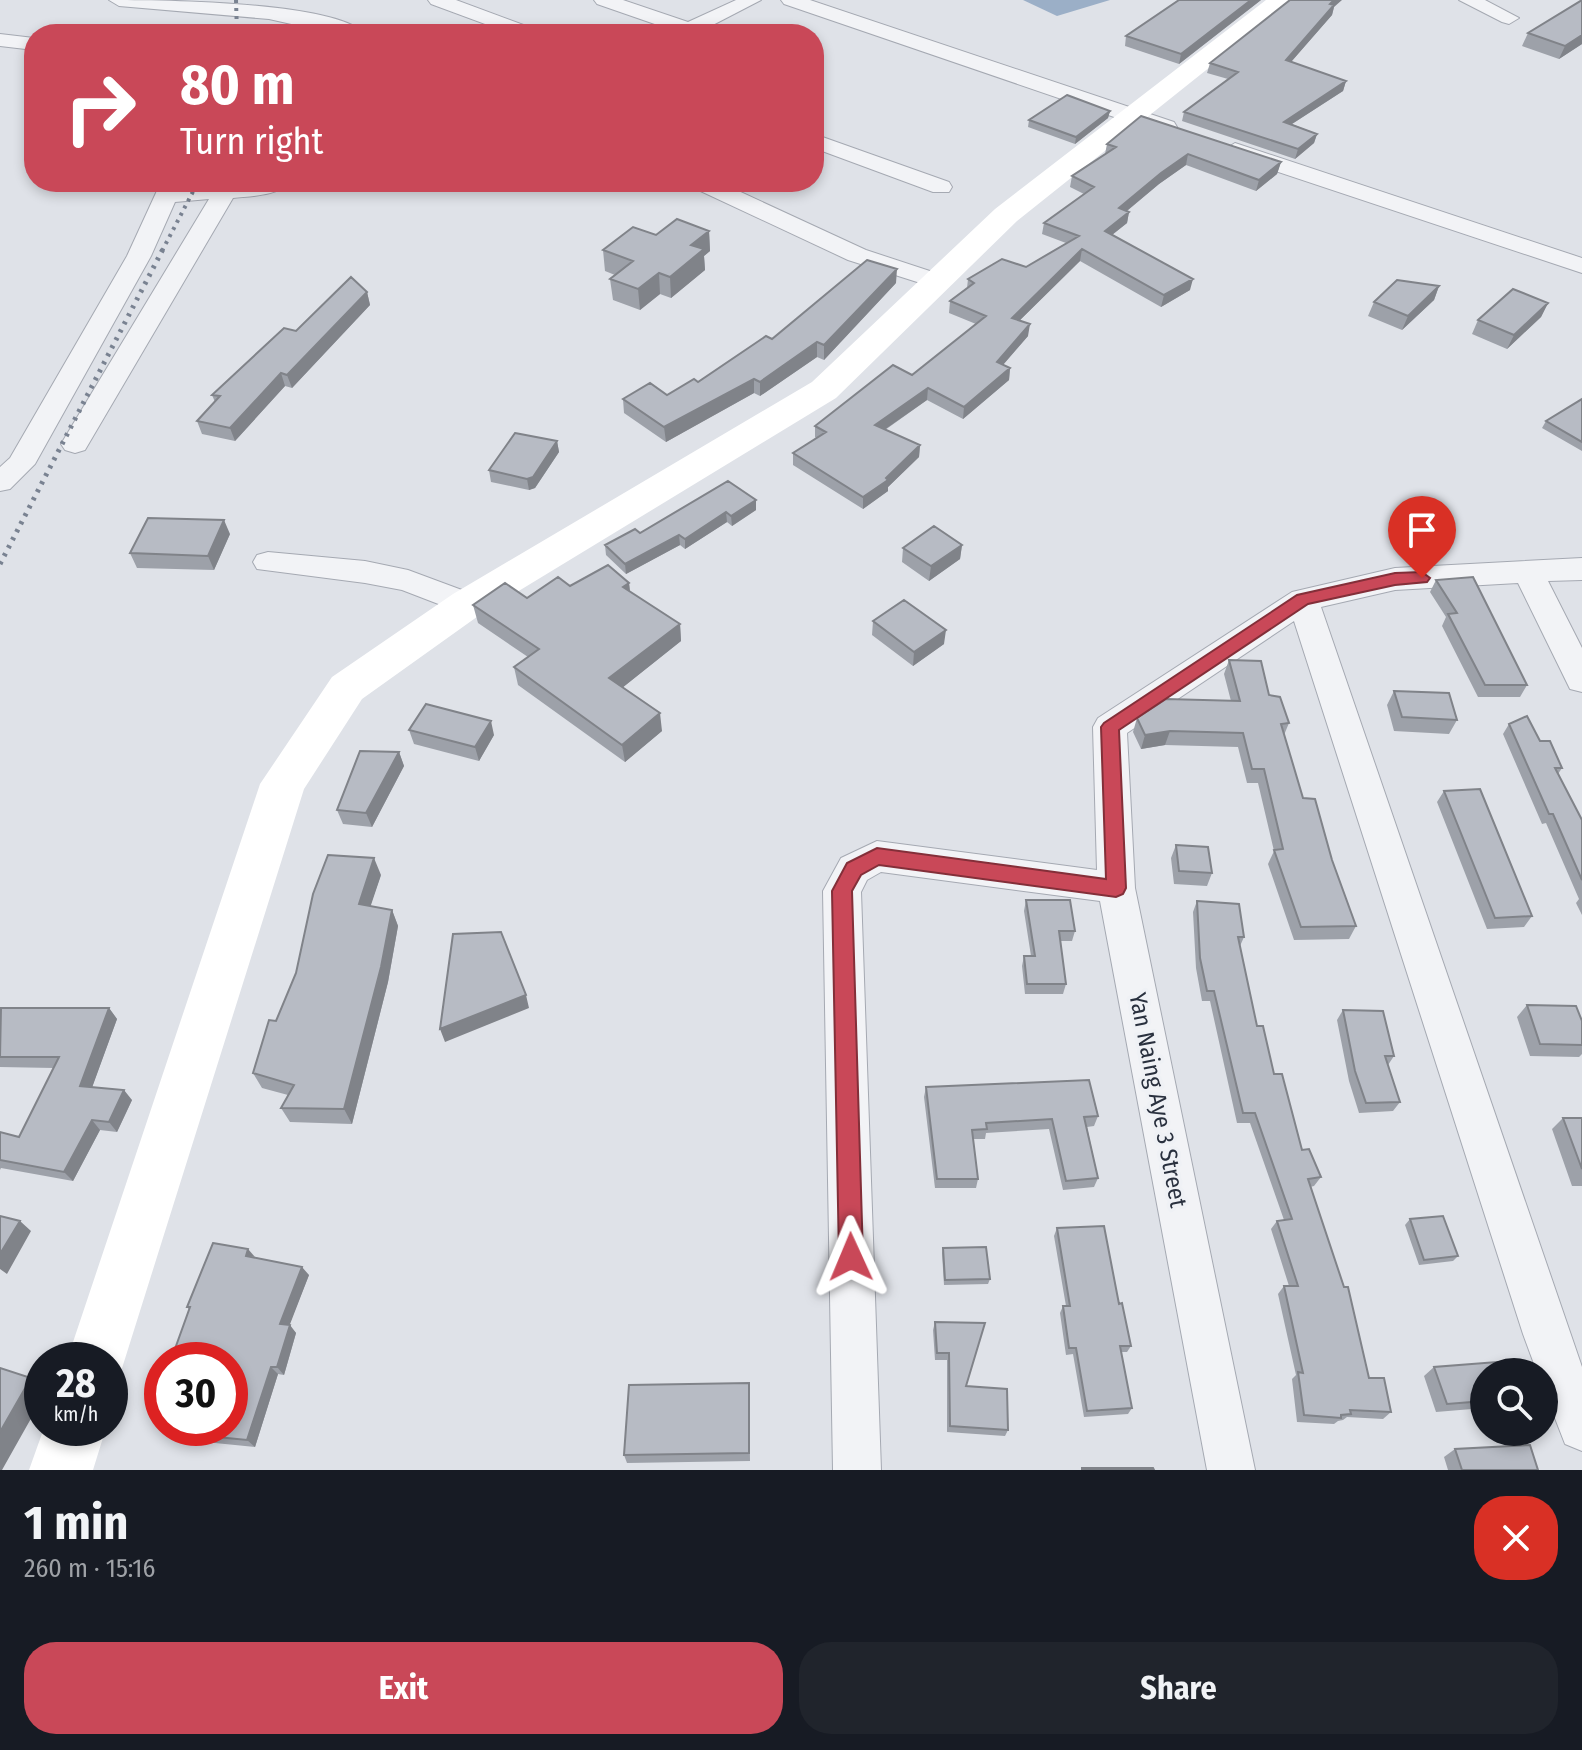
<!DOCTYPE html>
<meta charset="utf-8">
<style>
body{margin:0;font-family:"Fira Sans Condensed",sans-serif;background:#20242c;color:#f1f3f6;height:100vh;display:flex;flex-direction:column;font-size:30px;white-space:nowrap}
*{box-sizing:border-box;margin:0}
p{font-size:26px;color:#9ea1a6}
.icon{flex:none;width:44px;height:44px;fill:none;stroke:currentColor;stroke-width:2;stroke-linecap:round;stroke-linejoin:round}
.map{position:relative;height:1470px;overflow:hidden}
.sheet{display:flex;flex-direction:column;background:#171b24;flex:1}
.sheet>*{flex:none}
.banner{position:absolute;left:24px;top:24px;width:800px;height:168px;border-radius:32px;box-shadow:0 4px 12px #0003;background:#c94858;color:#fff;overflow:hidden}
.fabs{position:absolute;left:1470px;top:1358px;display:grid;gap:16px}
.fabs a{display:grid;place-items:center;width:88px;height:88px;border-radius:50%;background:#171b24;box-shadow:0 4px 12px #0003;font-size:40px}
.speed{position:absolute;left:24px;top:1342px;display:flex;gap:16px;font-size:40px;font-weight:700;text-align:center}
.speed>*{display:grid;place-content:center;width:104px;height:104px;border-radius:50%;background:#171b24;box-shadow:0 4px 12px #0003;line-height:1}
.speed small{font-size:20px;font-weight:400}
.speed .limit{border:12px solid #d22;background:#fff;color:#111}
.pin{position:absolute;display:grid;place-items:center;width:68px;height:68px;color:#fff;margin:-82px -34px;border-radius:50% 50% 50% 0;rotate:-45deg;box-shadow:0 0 8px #0007}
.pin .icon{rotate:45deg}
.me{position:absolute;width:88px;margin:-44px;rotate:359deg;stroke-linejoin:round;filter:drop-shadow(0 0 6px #0008)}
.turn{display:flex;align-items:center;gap:28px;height:168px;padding:0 24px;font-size:36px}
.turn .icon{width:104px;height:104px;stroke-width:2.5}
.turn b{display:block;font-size:56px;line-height:68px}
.round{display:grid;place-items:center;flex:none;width:84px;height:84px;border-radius:32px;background:#20242c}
.head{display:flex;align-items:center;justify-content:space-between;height:136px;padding:0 24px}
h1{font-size:48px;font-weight:700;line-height:60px}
.button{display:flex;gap:16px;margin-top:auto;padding:16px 24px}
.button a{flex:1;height:92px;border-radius:32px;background:#c94858;color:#fff;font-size:32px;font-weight:700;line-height:92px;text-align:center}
.button a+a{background:#20242c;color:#f1f3f6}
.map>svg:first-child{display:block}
.water{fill:#9bafc7}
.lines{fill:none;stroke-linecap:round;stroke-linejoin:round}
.street-casing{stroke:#a5a9b2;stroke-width:2}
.street{fill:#f2f3f6;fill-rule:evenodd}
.secondary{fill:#fff;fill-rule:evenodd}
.rail-far1{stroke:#798291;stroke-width:4;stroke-dasharray:3 5;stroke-linecap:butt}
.rail{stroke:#798291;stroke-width:5;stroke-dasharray:3 6;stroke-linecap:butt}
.wall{fill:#9da1a9}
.shaded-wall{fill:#808389}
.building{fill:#b7bbc4;stroke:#808389;stroke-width:2}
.route{fill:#c94858;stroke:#832f39;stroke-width:2}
.labels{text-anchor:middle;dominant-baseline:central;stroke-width:7;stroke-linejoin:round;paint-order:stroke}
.near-street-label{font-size:24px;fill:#29303e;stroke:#eff1f5}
</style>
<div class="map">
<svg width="1582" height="1470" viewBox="0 0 1582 1470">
<rect width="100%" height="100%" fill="#dfe2e8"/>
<path class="water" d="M1023,0H1110L1057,16Z"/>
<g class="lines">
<defs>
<path id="street" d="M109,0C156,0 336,1 365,34H336L269,19L119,6Z
M428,0H456L537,30L540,34H512L431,4Z
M594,0H623L688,22L736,0H761L707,28L714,34H669L672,30L597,4Z
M781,0H810L1174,122L1177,127L1166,134L1158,132L784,4Z
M1459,0H1485L1519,18L1509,24L1502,22Z
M0,34L34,38V50L0,46Z
M814,134L949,182L952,187L949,192H933L814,148Z
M1235,143L1582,258V273L1227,155L1224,150Z
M161,182H183L181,188L218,185L220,182H290C279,196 250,196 233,198L85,450L75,453L65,450L61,444L209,199L175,202L151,256L35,464L10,489L0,491V467L10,458L127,256Z
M689,182H719L866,250L945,276L948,281L945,286L936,288L848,260L692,187Z
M268,552L365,561L408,570L478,596L483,604L478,612L467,615L402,590L365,583L257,569L253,562L257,555Z
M1582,558V580L1548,581L1582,648V692L1570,689L1518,583L1395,590L1321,607L1582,1367V1451L1565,1444L1544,1390V1372H1537L1523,1334L1294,621L1127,733L1135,888L1255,1470H1207L1100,901L881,872L867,880L861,892L881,1470H833L823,891L841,858L877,841L1097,870L1093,727L1098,718L1292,592L1395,568Z"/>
</defs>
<use href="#street" class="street-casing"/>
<use href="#street" class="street"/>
<path class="secondary" d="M1266,0H1294L1017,221L836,398L481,614L362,699L304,789L118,1381L110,1385V1360H67L260,784L332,677L453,594L812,382L995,209Z
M44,1428H106L93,1470H29Z"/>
<path class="rail-far1" d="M236,0L237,34
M162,251L198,182"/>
<path class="rail" d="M0,564L163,249"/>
</g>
<path class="wall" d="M1179,0H1261L1179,64L1125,46L1126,36Z
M1582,0V44L1559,59L1522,46L1528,33Z
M1334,7L1332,15L1291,62L1346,81L1343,91L1292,124L1317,134L1314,143L1295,159L1182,121L1184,112L1228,79L1207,73L1210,63Z
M1110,111L1108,118L1075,144L1028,127L1029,120Z
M1107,144L1281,162L1277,174L1256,191L1186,165L1159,184L1127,211L1129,212L1127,223L1112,235L1190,290L1161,307L1080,261L1019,321L1028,336L1003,365L1010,368L1009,380L963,419L927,400L885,430L920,445L919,457L888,487V491L863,509L793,465V453L816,438L815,437V426L912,375L976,324L949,313L950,301L967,288L968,279L1026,267L1066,243L1042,234L1044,223L1084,194L1070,187L1072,176L1105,154Z
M709,231L710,251L704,256L705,270L671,298L660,294L640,310L613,300L610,279L615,275L605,271L603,250L656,235Z
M896,283L824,360L817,357L760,396L754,393L666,442L624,413L623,399L667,395L698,382L772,339Z
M1439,286L1434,300L1402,330L1368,316L1374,302Z
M367,292L370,305L292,388L285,386L235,441L202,434L197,421L215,402L212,395L296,331Z
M1548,303L1541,317L1507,349L1472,334L1478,320Z
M1582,399V451L1542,428L1546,421Z
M557,441L559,452L535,488L529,490L491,482L489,470Z
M756,500V510L732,526L727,522L685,549L680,545L626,574L606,555L605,545L640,533Z
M230,534L214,570L137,568L130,553Z
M962,545L960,559L929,581L902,562L903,548Z
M1436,580L1527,685L1520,697H1478L1442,626L1446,617L1430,592Z
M629,583L630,592L680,624L681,641L623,687L662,731L625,762L518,685L514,667L528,657L478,623L473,605L527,598L570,586Z
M873,621L944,644L913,666L872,635Z
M1229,660L1269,695L1289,723L1284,735L1303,798L1332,860L1356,926L1349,939L1294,940L1268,864L1274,851L1258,783H1247L1238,747L1165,745L1141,749L1133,732L1137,718L1231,701L1224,674Z
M1394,691L1457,720L1449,734L1394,731L1387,705Z
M1509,724L1540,741L1562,768L1558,774L1582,820V915L1576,903L1579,899L1546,823L1542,824L1503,734Z
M409,730L494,735L479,761L414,744Z
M399,752L404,766L372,827L343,824L337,810Z
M1444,791L1532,916L1524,927L1487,929L1437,802Z
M1176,845L1212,873L1207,886L1174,884L1171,858Z
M381,875L370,906L392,910L398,926L388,982L352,1124L290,1122L281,1108L288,1095L262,1088L253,1073Z
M1026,900L1075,931L1072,941H1060L1066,984L1063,994H1025L1022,966L1024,956H1031L1024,911Z
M1197,901L1244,937L1240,946L1257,1026L1302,1150L1321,1177L1314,1186L1310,1187L1369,1378L1391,1412L1383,1419L1347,1417L1343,1420L1338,1421L1334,1424L1297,1422L1292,1379L1296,1375L1278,1294L1284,1286H1289L1271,1229L1277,1221L1284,1220L1250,1123H1237L1210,1001H1202L1196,968L1193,912Z
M1527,1005L1582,1021V1054L1579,1057L1530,1056L1517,1017Z
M109,1008L117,1019L92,1087L132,1100L117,1132L100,1130L73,1181L1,1168L0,1170V1132L19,1137L54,1068L0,1067V1009Z
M1343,1010L1394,1056L1388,1065L1400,1102L1393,1111L1359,1113L1349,1081L1337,1020Z
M926,1087L1098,1116L1094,1126L1087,1127L1098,1178L1094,1187L1063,1190L1049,1129L986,1133L985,1139H973L978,1179L976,1188H935L924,1097Z
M1563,1118H1582V1186H1572L1552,1129Z
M1410,1219L1458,1256L1453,1261L1419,1265L1405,1225Z
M1057,1228L1119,1304L1131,1346L1127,1352H1121L1132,1408L1128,1414L1084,1417L1073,1354L1066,1355L1060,1313L1063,1306H1066L1054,1236Z
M943,1248L990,1279L988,1284L944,1285L942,1253Z
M255,1257L309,1275L289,1325L296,1333L284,1375L278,1374L255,1447L205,1442L197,1435L230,1360L187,1307Z
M935,1322L966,1386L1008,1430L1005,1436L947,1432V1360H935L933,1330Z
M1434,1367L1484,1372V1408L1436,1412L1424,1376Z
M749,1383L750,1461L627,1463L624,1455Z
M1455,1449L1538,1470H1448L1444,1457Z"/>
<path class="shaded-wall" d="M1251,0H1261L1179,64L1181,54Z
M1334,0H1342L1334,7L1332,15L1284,70L1286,60Z
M1582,35V44L1559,59L1565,46Z
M1346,81L1343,91L1281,131L1284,122Z
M1110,111L1108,118L1075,144L1076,137Z
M1317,134L1314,143L1295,159L1298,149Z
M1188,154L1186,165L1159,184L1117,219L1119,208L1161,173Z
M1281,162L1277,174L1256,191L1259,180Z
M1129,212L1127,223L1103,242L1105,231Z
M709,231L710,251L704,256L705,270L671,298L670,277L691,245Z
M1082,249L1080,261L1010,330L1012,318Z
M897,269L896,283L824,360V345Z
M659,273L660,294L640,310L638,289Z
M1193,279L1190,290L1161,307L1164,295Z
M1439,286L1434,300L1402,330L1408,316Z
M367,292L370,305L292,388L287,375Z
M1548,303L1541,317L1507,349L1514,335Z
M1030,324L1028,336L995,374L997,362Z
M817,342V357L760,396V382Z
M1010,368L1009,380L963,419L964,407Z
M281,373L285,386L235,441L230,428Z
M754,379V393L666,442L664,427Z
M928,388L927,400L874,437L875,425Z
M557,441L559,452L535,488L529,490L527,479Z
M920,445L919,457L888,487V491L863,509V497L886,478Z
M756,500V510L732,526L731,516Z
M726,512L727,522L685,549V539Z
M224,520L230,534L214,570L208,556Z
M679,535L680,545L626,574L625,564Z
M962,545L960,559L929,581L931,566Z
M629,583L631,601L623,587Z
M680,624L681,641L612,696L609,678Z
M946,630L944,644L913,666L914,652Z
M660,713L662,731L625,762L622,745Z
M491,721L494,735L479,761L475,747Z
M1170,731L1165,745L1141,749L1145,735Z
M399,752L404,766L372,827L366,813Z
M374,858L381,875L366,920L359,904Z
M392,910L398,926L388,982L352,1124L344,1109Z
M526,995L529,1008L445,1042L440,1029Z
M109,1008L117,1019L89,1096L80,1086Z
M124,1090L132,1100L117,1132L109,1122Z
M92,1120L100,1130L73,1181L64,1172Z
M20,1221L31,1231L7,1274L0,1269V1254Z
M248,1249L255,1257L246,1256Z
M302,1267L309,1275L287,1332L280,1324Z
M290,1325L296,1333L284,1375L277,1367Z
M271,1367L278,1374L255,1447L247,1440Z
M31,1378L42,1385V1399L2,1470H0V1432Z"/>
<path class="building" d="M1179,0H1251L1181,54L1126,36Z
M1290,0H1334L1330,4L1334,5L1286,60L1346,81L1284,122L1317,134L1298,149L1184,112L1238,72L1210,63Z
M1582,0V35L1565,46L1528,33Z
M1067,95L1110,111L1076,137L1029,120Z
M1141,116L1281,162L1259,180L1188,154L1161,173L1119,208L1129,212L1105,231L1193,279L1164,295L1082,249L1012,318L1030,324L997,362L1010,368L964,407L928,388L875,425L920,445L886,478L888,480L863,497L793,453L826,432L815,426L893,365L912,375L986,316L950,301L974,283L968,279L1002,259L1026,267L1079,236L1044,223L1094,187L1072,176L1116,147L1107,144Z
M677,219L709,231L691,245L704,249L670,277L659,273L638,289L610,279L633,261L603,250L633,227L656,235Z
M867,260L897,269L824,345L817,342L760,382L754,379L664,427L623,399L650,383L667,395L694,379L698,382L766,336L772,339Z
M351,277L367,292L287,375L281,373L230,428L197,421L220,396L212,395L284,328L296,331Z
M1397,280L1439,286L1408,316L1374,302Z
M1513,289L1548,303L1514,335L1478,320Z
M1582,399V442L1546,421Z
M515,433L557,441L533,477L527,479L489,470Z
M728,481L756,500L731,516L726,512L685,539L679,535L625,564L605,545L635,529L640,533Z
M148,518L224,520L208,556L130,553Z
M934,526L962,545L931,566L903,548Z
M608,565L629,583L623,587L680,624L609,678L660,713L622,745L514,667L539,649L473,605L505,583L527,598L558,577L570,586Z
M1473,577L1527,685H1485L1448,614L1457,613L1436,580Z
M904,600L946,630L914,652L873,621Z
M1229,660L1261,661L1269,695L1280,697L1289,723L1281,724L1303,798L1315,799L1332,860L1356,926L1301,927L1274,850L1283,849L1264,769H1252L1243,733L1170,731L1145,735L1137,718L1166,699L1240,701Z
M1394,691L1449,693L1457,720L1402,717Z
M426,704L491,721L475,747L409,730Z
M1527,716L1540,741H1550L1562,768H1555L1582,820V880L1553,814H1549L1509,724Z
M360,751L399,752L366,813L337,810Z
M1480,789L1532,916L1495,918L1444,791Z
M1176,845L1208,847L1212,873L1179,871Z
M328,855L374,858L359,904L392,910L381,967L344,1109L281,1108L294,1085L253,1073L269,1020L276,1021L296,973L313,894Z
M1026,900H1070L1075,931H1059L1066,984H1027L1024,956H1035Z
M1197,901L1239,904L1244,937H1238L1257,1026H1263L1274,1074H1282L1302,1150L1309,1149L1321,1177L1308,1179L1344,1287H1348L1369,1378H1384L1391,1412L1350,1410L1351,1414L1341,1415V1418L1304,1415L1298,1372L1303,1373L1284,1286H1298L1277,1221L1292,1219L1255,1113H1243L1214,991H1207L1200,958Z
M501,932L526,995L440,1029L453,934Z
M1527,1005L1576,1006L1582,1021V1045L1540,1044Z
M1,1008H109L80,1086L124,1090L109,1122L92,1120L64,1172L0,1160V1132L19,1137L59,1057H0Z
M1343,1010L1383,1011L1394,1056H1385L1400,1102L1366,1103L1355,1071Z
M1089,1080L1098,1116L1084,1117L1098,1178L1066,1181L1052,1119L986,1123L987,1129L972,1130L978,1179H937L926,1087Z
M1563,1118H1582V1169Z
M0,1216L20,1221L0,1254Z
M1443,1216L1458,1256L1424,1260L1410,1219Z
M1104,1226L1119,1304L1122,1303L1131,1346H1120L1132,1408L1087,1411L1076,1348H1069L1063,1306H1070L1057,1228Z
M213,1243L248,1249L246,1256L302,1267L280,1324L290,1325L277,1367H271L247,1440L197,1435L199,1428H230V1360H171L190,1307H187Z
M986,1247L990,1279L945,1280L943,1248Z
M935,1322L985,1323L966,1386L1007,1389L1008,1430L950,1426L949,1353H937Z
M1497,1362L1500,1372H1484V1401L1447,1404L1434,1367Z
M0,1368L31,1378L0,1432Z
M749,1383V1453L624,1455L629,1385Z
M1530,1445L1538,1470H1462L1455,1449Z
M1082,1468H1153L1154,1470H1082Z"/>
<path class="route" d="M1422,572L1430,578L1427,582L1395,585L1308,604L1119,730L1126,888L1123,894L1116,897L879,865L861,875L852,891L863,1257L860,1265L851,1269L843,1265L839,1257L832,891L847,863L877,848L1106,879L1101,727L1104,723L1297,595L1395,573Z"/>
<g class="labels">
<g class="near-street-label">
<text transform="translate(1158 1100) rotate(79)">Yan Naing Aye 3 Street</text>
</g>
</g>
</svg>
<div class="fabs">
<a><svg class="icon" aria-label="search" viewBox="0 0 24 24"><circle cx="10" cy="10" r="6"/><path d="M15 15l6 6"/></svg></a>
</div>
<div class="speed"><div>28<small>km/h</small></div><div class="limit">30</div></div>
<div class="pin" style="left:1422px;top:578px;background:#d93025"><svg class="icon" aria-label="arrive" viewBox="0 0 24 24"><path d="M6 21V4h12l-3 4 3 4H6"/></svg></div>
<svg class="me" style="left:851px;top:1257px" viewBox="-20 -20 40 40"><path d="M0-17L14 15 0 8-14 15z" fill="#c94858" stroke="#fff" stroke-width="4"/></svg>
<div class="banner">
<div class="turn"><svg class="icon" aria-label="right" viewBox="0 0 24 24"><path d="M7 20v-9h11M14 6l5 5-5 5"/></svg><div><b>80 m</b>Turn right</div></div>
</div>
</div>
<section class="sheet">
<div class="head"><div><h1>1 min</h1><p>260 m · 15:16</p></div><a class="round" style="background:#d93025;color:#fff"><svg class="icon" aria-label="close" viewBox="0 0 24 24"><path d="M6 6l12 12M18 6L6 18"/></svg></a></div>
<div class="button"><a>Exit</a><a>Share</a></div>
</section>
